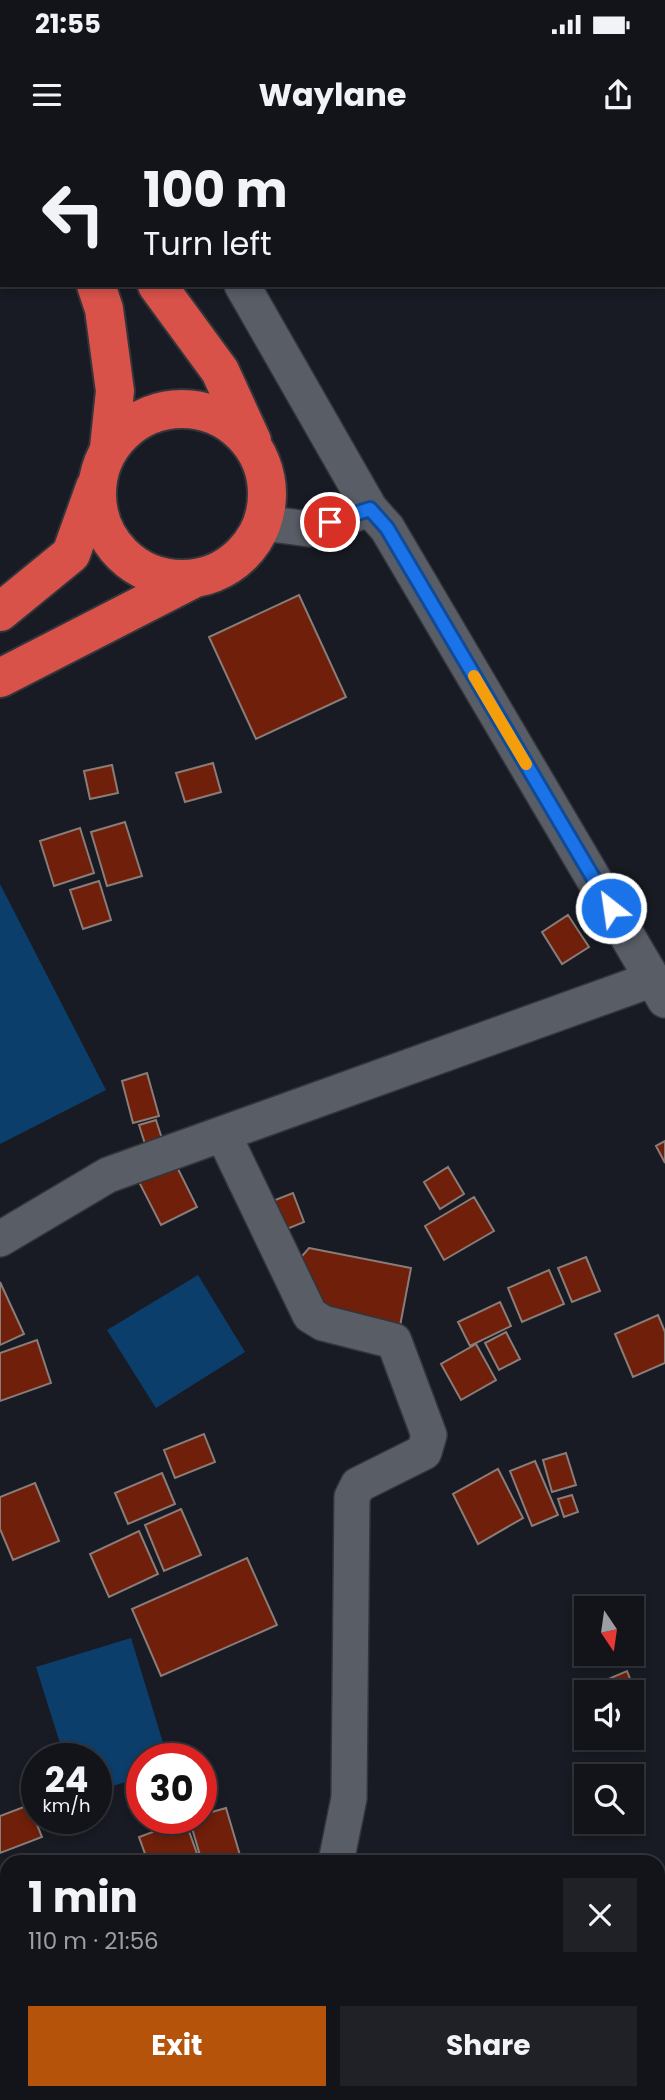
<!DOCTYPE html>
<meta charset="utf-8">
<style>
body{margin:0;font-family:Poppins,sans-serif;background:#1f2127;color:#f1f3f6;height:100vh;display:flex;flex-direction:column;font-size:26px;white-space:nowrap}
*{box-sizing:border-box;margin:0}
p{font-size:23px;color:#9c9ea2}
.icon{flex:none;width:38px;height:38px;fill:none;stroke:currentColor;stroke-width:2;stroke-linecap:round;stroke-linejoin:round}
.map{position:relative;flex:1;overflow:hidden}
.panel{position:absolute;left:0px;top:1715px;width:665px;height:245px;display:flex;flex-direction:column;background:#12141a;border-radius:21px 21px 0 0;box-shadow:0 4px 10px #0003,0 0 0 2px #313339}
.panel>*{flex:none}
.banner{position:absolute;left:0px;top:0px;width:665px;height:147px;box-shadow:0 4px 10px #0003,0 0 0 2px #313339;background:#12141a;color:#f1f3f6;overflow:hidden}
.needle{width:46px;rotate:167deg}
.controls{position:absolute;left:574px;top:1456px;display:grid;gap:14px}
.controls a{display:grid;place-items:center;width:70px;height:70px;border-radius:0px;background:#12141a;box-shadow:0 4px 10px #0003,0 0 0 2px #313339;font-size:35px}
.speed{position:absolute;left:21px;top:1603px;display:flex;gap:14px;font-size:35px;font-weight:700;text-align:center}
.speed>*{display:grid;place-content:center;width:91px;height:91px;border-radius:50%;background:#12141a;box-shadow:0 4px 10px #0003,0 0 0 2px #313339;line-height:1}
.speed small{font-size:18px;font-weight:400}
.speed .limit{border:10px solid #d22;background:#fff;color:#111}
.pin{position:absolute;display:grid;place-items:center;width:60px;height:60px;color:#fff;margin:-30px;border:4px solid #fff;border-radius:50%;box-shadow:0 2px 7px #0007}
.me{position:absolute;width:77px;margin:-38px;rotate:330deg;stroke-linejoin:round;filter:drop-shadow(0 0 5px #0008)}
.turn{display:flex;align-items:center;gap:24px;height:147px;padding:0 28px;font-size:32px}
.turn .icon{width:91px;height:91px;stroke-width:2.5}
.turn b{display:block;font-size:49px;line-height:60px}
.round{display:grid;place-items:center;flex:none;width:74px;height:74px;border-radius:0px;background:#1f2127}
.head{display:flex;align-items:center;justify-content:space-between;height:119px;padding:0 28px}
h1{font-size:42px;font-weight:700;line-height:52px}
.primary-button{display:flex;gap:14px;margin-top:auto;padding:14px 28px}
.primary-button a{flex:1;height:80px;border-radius:0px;background:#b45309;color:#fff;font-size:28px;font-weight:700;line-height:80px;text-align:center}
.primary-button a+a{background:#1f2127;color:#f1f3f6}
.status{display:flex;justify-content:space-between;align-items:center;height:49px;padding:0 35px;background:#12141a;direction:ltr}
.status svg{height:19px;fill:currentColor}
header{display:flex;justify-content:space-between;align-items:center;height:91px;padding:0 28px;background:#12141a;font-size:32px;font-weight:700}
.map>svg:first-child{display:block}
.water{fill:#0c3e6c}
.building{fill:#6f1f0a;stroke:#897d79;stroke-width:2}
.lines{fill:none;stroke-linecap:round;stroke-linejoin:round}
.minor-casing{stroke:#33353b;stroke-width:38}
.highway-casing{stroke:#33353b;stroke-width:42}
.minor{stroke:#595d66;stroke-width:35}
.highway{stroke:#d8524a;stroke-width:38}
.route-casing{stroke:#114b97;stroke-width:18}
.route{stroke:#1a73e8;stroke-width:12}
.slow{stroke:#f59e0b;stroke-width:12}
</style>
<div class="status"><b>21:55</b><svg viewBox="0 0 49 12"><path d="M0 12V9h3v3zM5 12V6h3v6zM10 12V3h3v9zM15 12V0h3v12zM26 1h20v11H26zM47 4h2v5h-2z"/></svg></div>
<header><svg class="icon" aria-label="menu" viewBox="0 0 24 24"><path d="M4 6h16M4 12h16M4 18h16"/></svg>Waylane<svg class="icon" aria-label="share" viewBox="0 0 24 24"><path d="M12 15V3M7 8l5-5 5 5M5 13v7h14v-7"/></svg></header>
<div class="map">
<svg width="665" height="1960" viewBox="0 0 665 1960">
<rect width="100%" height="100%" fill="#181b23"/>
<path class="water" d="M0,744L106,950L0,1004Z
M198,1135L245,1212L156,1268L107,1190Z
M131,1498L168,1619H142V1637L96,1651V1619H65L36,1527Z"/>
<path class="building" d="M299,455L346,557L256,599L209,497Z
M213,623L221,652L185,662L176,633Z
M112,625L118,653L90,659L84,631Z
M125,682L142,736L107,746L91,692Z
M80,688L94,733L54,746L40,701Z
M99,741L111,780L83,789L70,750Z
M568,775L589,807L562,824L542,792Z
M147,933L159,976L133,983L122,941Z
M156,980L164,1005L147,1010L139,985Z
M665,1001V1023L656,1006Z
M173,1019L197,1067L161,1085L137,1038Z
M448,1027L464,1054L440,1069L424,1042Z
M293,1053L304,1082L282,1091L270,1062Z
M474,1057L494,1091L444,1120L425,1086Z
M309,1108L411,1128L400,1186L321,1172L296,1123Z
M586,1117L600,1151L572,1162L558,1128Z
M549,1130L564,1164L522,1182L508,1148Z
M0,1142L24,1194L0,1205Z
M500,1162L511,1186L470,1206L458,1182Z
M658,1175L665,1192V1223L633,1237L615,1194Z
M506,1192L520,1219L499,1230L485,1203Z
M37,1200L51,1243L0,1261V1213Z
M476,1204L496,1240L461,1260L441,1224Z
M204,1294L215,1322L175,1338L164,1310Z
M566,1313L576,1345L552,1352L543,1320Z
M535,1321L558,1375L532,1386L510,1331Z
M498,1329L523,1378L478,1404L453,1354Z
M162,1333L175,1364L128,1384L115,1353Z
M35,1343L59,1401L13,1420L0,1389V1357Z
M572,1355L578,1372L564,1377L558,1359Z
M181,1369L201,1415L164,1431L145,1385Z
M139,1391L158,1434L109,1457L90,1414Z
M247,1418L277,1485L161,1536L132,1469Z
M627,1531L643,1572L632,1576V1552H594L592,1546Z
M29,1665L42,1697L0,1713V1676Z
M226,1668L242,1722H202L189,1678H201V1675Z
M185,1680L200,1722H148L139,1697Z"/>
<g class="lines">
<defs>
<path id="minor" d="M160,0L161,2
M242,145L370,369
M263,383L309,389L370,369L387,388L665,860
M223,994L310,1175L323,1183L394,1201L429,1295L424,1312L358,1345L352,1357L349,1658L336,1722
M0,1099L108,1035L653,839
M54,1960L70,1953"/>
<path id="highway" d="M51,0L52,2
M96,145L104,169L115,251L109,308
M157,145L220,231L252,301
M97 354a85 85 0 1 1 170 0a85 85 0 1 1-170 0Z
M0,472L71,414L95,347
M0,538L193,439"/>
</defs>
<use href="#minor" class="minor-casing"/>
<use href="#highway" class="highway-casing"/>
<use href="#minor" class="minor"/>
<use href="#highway" class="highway"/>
</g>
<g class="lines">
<defs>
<path id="route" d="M330,382L370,369L387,388L611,768"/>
</defs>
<use href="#route" class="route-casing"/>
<use href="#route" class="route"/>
<path class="slow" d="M474,536L526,624"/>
</g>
</svg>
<div class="controls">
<a><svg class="needle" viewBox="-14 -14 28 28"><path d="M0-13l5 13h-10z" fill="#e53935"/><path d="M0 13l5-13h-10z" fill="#9c9ea2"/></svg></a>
<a><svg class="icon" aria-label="sound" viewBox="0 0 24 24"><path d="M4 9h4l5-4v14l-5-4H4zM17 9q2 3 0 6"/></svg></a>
<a><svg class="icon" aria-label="search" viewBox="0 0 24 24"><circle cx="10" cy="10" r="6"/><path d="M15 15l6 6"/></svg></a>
</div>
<div class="speed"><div>24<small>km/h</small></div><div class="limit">30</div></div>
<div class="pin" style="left:330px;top:382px;background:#d93025"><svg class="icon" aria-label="arrive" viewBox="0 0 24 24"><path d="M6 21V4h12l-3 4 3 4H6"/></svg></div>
<svg class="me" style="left:611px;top:768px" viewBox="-20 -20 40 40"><circle r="17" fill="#1a73e8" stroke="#fff" stroke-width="3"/><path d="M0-11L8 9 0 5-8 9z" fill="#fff"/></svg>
<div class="banner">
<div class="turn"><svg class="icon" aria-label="left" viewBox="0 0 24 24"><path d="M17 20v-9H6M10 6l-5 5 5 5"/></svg><div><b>100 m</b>Turn left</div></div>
</div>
<section class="panel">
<div class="head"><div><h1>1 min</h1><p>110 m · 21:56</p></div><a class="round"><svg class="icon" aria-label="close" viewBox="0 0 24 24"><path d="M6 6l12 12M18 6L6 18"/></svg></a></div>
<div class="primary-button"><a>Exit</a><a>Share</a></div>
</section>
</div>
